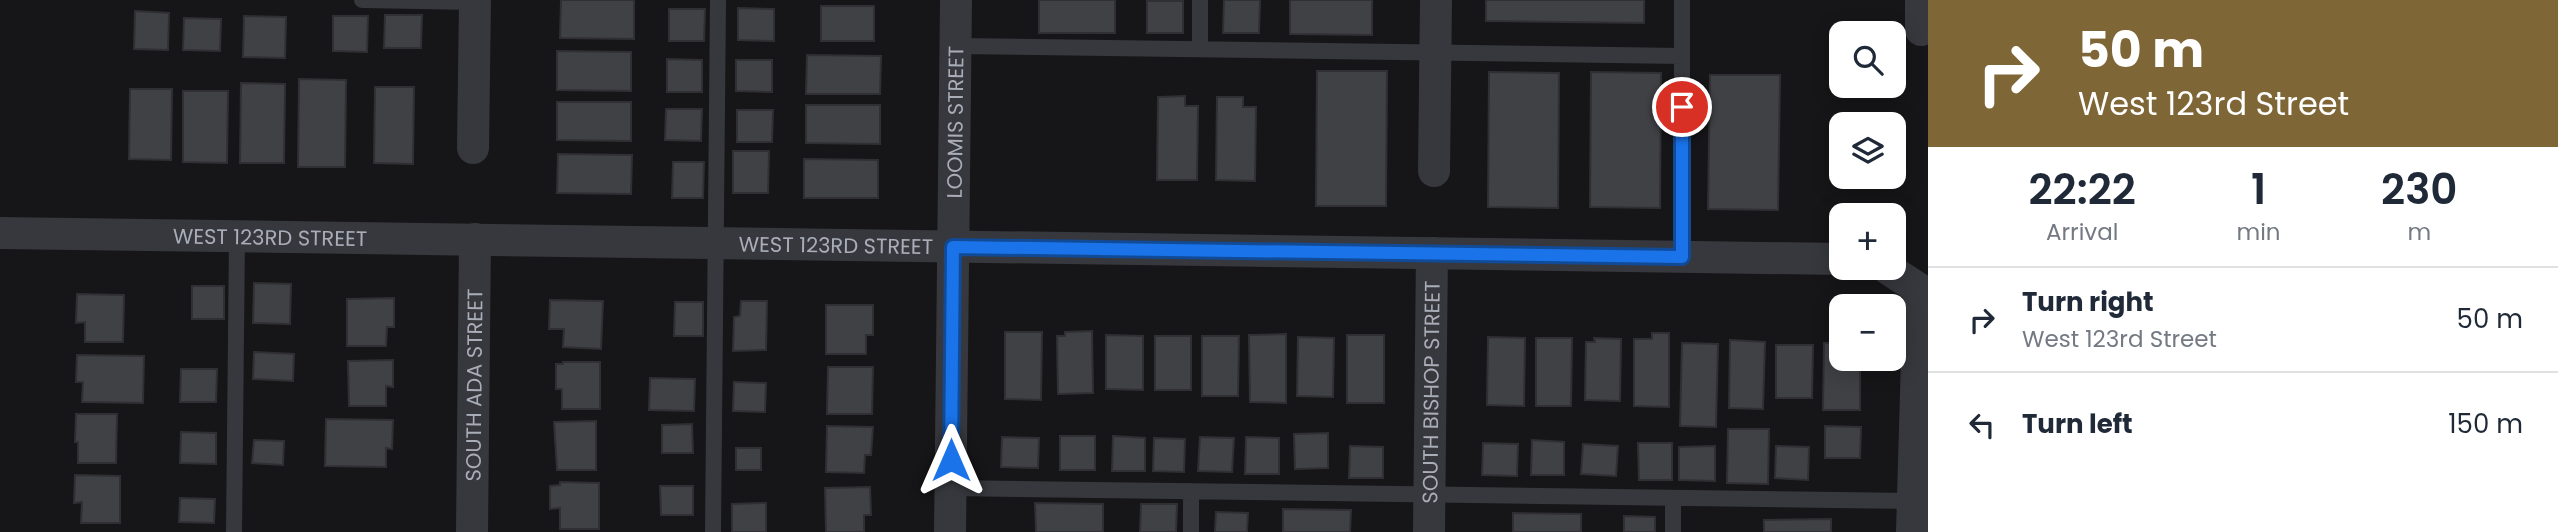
<!DOCTYPE html>
<meta charset="utf-8">
<style>
body{margin:0;font-family:Poppins,sans-serif;background:#f2f2f3;color:#1f2937;height:100vh;display:flex;flex-direction:column;font-size:26px;white-space:nowrap}
*{box-sizing:border-box;margin:0}
p{font-size:23px;color:#747a83}
.icon{flex:none;width:38px;height:38px;fill:none;stroke:currentColor;stroke-width:2;stroke-linecap:round;stroke-linejoin:round}
.map{position:relative;flex:1;overflow:hidden}
.sheet{display:flex;flex-direction:column;background:#fff;width:630px}
.sheet>*{flex:none}
.hud{background:#7e6636;color:#fff;overflow:hidden}
.fabs{position:absolute;left:1829px;top:21px;display:grid;gap:14px}
.fabs a{display:grid;place-items:center;width:77px;height:77px;border-radius:14px;background:#fff;box-shadow:0 4px 18px #0003;font-size:35px}
.pin{position:absolute;display:grid;place-items:center;width:60px;height:60px;color:#fff;margin:-30px;border:4px solid #fff;border-radius:50%;box-shadow:0 2px 7px #0007}
.me{position:absolute;width:77px;margin:-38px;rotate:0deg;stroke-linejoin:round;filter:drop-shadow(0 0 5px #0008)}
.turn{display:flex;align-items:center;gap:24px;height:147px;padding:0 35px;font-size:32px}
.turn .icon{width:91px;height:91px;stroke-width:2.5}
.turn b{display:block;font-size:49px;line-height:60px}
.eta{display:flex;justify-content:space-evenly;align-items:center;height:119px;text-align:center}
.eta b{font-size:42px;font-weight:600;line-height:49px}
ul{padding:0;list-style:none}
li{display:flex;align-items:center;gap:21px;height:105px;padding:0 35px;border-top:2px solid #e0e1e3}
li div{flex:1}
li b{display:block;font-size:26px}
li em{font-style:normal}
main{display:flex;flex:1;min-height:0}
.map>svg:first-child{display:block}
.building{fill:#404145;stroke:#303034;stroke-width:2}
.lines{fill:none;stroke-linecap:round;stroke-linejoin:round}
.service{stroke:#37383d;stroke-width:16}
.minor{stroke:#37383d;stroke-width:32}
.route-casing{stroke:#114b97;stroke-width:18}
.route{stroke:#1a73e8;stroke-width:12}
.labels{text-anchor:middle;dominant-baseline:central;stroke-width:7;stroke-linejoin:round;paint-order:stroke}
.street-label{font-size:21px;fill:#a8adb8;stroke:#111113}
</style>
<main>
<div class="map">
<svg width="1928" height="532" viewBox="0 0 1928 532">
<rect width="100%" height="100%" fill="#161618"/>
<path class="building" d="M561,0H634V39L560,38Z
M1039,0H1115V33H1039Z
M1224,0H1260L1259,33H1223Z
M1290,0H1372V35L1290,34Z
M1486,0H1644V23L1486,21Z
M1147,1H1183V33H1147Z
M821,6H874V41H821Z
M738,8L774,9V41L738,40Z
M669,9H705L704,41H669Z
M135,11L169,13L168,50L134,49Z
M385,15H422L421,48H384Z
M244,16L286,17L285,58L243,57Z
M333,16H368L367,52L333,51Z
M184,18L221,19L220,51L183,50Z
M557,51L631,52V91L557,90Z
M807,55L881,56L880,94H806Z
M667,59L702,60V92H667Z
M736,60H772V92L736,91Z
M1317,71H1387L1386,206H1316Z
M1489,72L1559,73L1558,208L1488,207Z
M1591,72L1661,73L1660,208L1590,207Z
M1710,75H1780L1778,210L1708,209Z
M299,79L346,80L345,167H298Z
M241,83L285,84L284,163H240Z
M375,87H414L413,164L374,163Z
M130,89H172L171,160L129,159Z
M183,91H228L227,163L183,162Z
M1185,96V106H1198L1197,180H1157L1158,97Z
M1217,97H1243V107H1256L1255,181L1216,180Z
M557,102H631V141L557,140Z
M806,105H880V144L806,143Z
M666,109H702L701,141L665,140Z
M737,110H773L772,142H737Z
M733,151H769L768,193H733Z
M558,154L632,155L631,194L557,193Z
M804,159L878,160V198H804Z
M673,162H704L703,198H672Z
M254,283L291,284L290,324L253,323Z
M192,286H224V319H192Z
M77,294L124,295L123,342H85V322L76,323Z
M394,298V327H387L386,346H347V299Z
M550,300L603,301L601,349L563,347L564,329H549Z
M741,301H767L766,350L733,351L734,317L740,316Z
M675,302H703V336H674Z
M826,305H873V335H866V354H826Z
M1092,331L1093,393L1058,394L1057,336H1065V332Z
M1005,332H1042L1041,400L1005,399Z
M1652,333H1669V407L1634,406V339H1652Z
M1286,334V403L1250,402L1249,335Z
M1106,335L1143,336V390L1106,389Z
M1347,335H1384V403H1347Z
M1155,336H1191V390H1155Z
M1202,336H1239L1238,396H1202Z
M1298,337L1334,338L1333,397L1297,396Z
M1488,337L1525,338L1524,406L1487,405Z
M1536,338H1572L1571,406H1536Z
M1594,338L1621,339L1620,401L1585,400L1586,342H1595Z
M1730,340L1765,342L1763,409L1729,408Z
M1682,343L1718,344L1716,427L1680,426Z
M1824,343H1841V359H1860V410H1823Z
M1776,345H1813L1812,398H1776Z
M254,352L294,354L293,381L253,379Z
M77,355L144,356L143,403L82,402L83,382H76Z
M393,360V387L386,386V406H349L348,361Z
M563,362H600V409H562V389H556V364H563Z
M828,367H873L872,414H827Z
M181,369H217L216,402H180Z
M650,378L695,379L694,411L649,410Z
M734,382L766,383L765,412L733,411Z
M76,414H117L116,463H78V442H75Z
M326,419L393,420L392,449L386,448V467L325,466Z
M596,421V470H557L554,422Z
M692,424L693,453H662V425Z
M827,426L873,427L871,455H865L864,473L826,472Z
M1825,426L1861,427L1860,458H1825Z
M1728,429H1769L1768,484L1727,483Z
M181,432L216,433V464L180,463Z
M1328,433V468L1295,469L1294,434Z
M1060,436H1095V470H1060Z
M1113,436L1145,438V471H1112Z
M1002,437L1039,438L1038,468L1001,467Z
M1200,437L1234,438L1232,472L1198,471Z
M1246,437L1279,438V474H1245Z
M1154,438L1185,439L1184,472L1153,471Z
M254,440L284,441L283,465L252,463Z
M1532,440L1564,442V475H1531Z
M1483,443L1518,444L1517,476L1482,475Z
M1638,443H1672V480H1639Z
M1583,444L1618,446L1616,476L1581,474Z
M1350,446L1383,447V478H1349Z
M1715,446V481L1679,480V447Z
M1776,446L1809,447L1808,480L1775,478Z
M736,448H761V470H736Z
M75,475L120,476V523H81L82,502L74,503Z
M560,482L599,483V529H560V508L550,509V486L560,485Z
M660,486H693V515H661Z
M870,487L871,515H864V532H826L825,488Z
M180,498L215,499L214,523L179,522Z
M766,503V532H732V504Z
M1035,503L1103,504V532H1036Z
M1141,504H1177L1176,532H1140Z
M1283,509L1351,510L1350,532H1283Z
M1216,512L1248,513L1247,532H1215Z
M1513,513L1581,514V532H1513Z
M1624,516L1655,517V532H1624Z
M1831,519V532H1764V520Z"/>
<g class="lines">
<path class="service" d="M362,0L475,2
M955,46L1682,56
M1200,49V0
M1682,257V0
M951,488L1913,501
M234,532L237,236
M713,532L718,0
M1191,532V491
M1673,532V498"/>
<g class="minor">
<path d="M1921,30V0"/>
<path d="M473,148L475,0"/>
<path d="M1434,171L1436,0"/>
<path id="s1" d="M0,233L1841,259"/>
<path d="M1887,268L1919,289L1912,532"/>
<path id="s2" d="M472,532L475,239"/>
<path id="s3" d="M950,532L956,0"/>
<path id="s4" d="M1429,532L1432,253"/>
</g>
</g>
<g class="lines">
<defs>
<path id="route" d="M951,460L953,247L1682,257V107"/>
</defs>
<use href="#route" class="route-casing"/>
<use href="#route" class="route"/>
</g>
<g class="labels">
<g class="street-label">
<text stroke="none"><textPath href="#s3" startOffset="410">LOOMIS STREET</textPath></text>
<text stroke="none"><textPath href="#s1" startOffset="270">WEST 123RD STREET</textPath></text>
<text stroke="none"><textPath href="#s1" startOffset="836">WEST 123RD STREET</textPath></text>
<text stroke="none"><textPath href="#s2" startOffset="147">SOUTH ADA STREET</textPath></text>
<text stroke="none"><textPath href="#s4" startOffset="140">SOUTH BISHOP STREET</textPath></text>
</g>
</g>
</svg>
<div class="fabs">
<a><svg class="icon" aria-label="search" viewBox="0 0 24 24"><circle cx="10" cy="10" r="6"/><path d="M15 15l6 6"/></svg></a>
<a><svg class="icon" aria-label="layers" viewBox="0 0 24 24"><path d="M12 4l9 5-9 5-9-5zM3 14l9 5 9-5"/></svg></a>
<a>+</a>
<a>−</a>
</div>
<div class="pin" style="left:1682px;top:107px;background:#d93025"><svg class="icon" aria-label="arrive" viewBox="0 0 24 24"><path d="M6 21V4h12l-3 4 3 4H6"/></svg></div>
<svg class="me" style="left:951px;top:460px" viewBox="-20 -20 40 40"><path d="M0-17L14 15 0 8-14 15z" fill="#1a73e8" stroke="#fff" stroke-width="4"/></svg>
</div>
<section class="sheet">
<div class="hud">
<div class="turn"><svg class="icon" aria-label="right" viewBox="0 0 24 24"><path d="M7 20v-9h11M14 6l5 5-5 5"/></svg><div><b>50 m</b>West 123rd Street</div></div>
</div>
<div class="eta">
<div><b>22:22</b><p>Arrival</p></div>
<div><b>1</b><p>min</p></div>
<div><b>230</b><p>m</p></div>
</div>
<ul>
<li><svg class="icon" aria-label="right" viewBox="0 0 24 24"><path d="M7 20v-9h11M14 6l5 5-5 5"/></svg><div><b>Turn right</b><p>West 123rd Street</p></div><em>50 m</em></li>
<li><svg class="icon" aria-label="left" viewBox="0 0 24 24"><path d="M17 20v-9H6M10 6l-5 5 5 5"/></svg><div><b>Turn left</b></div><em>150 m</em></li>
</ul>
</section>
</main>
